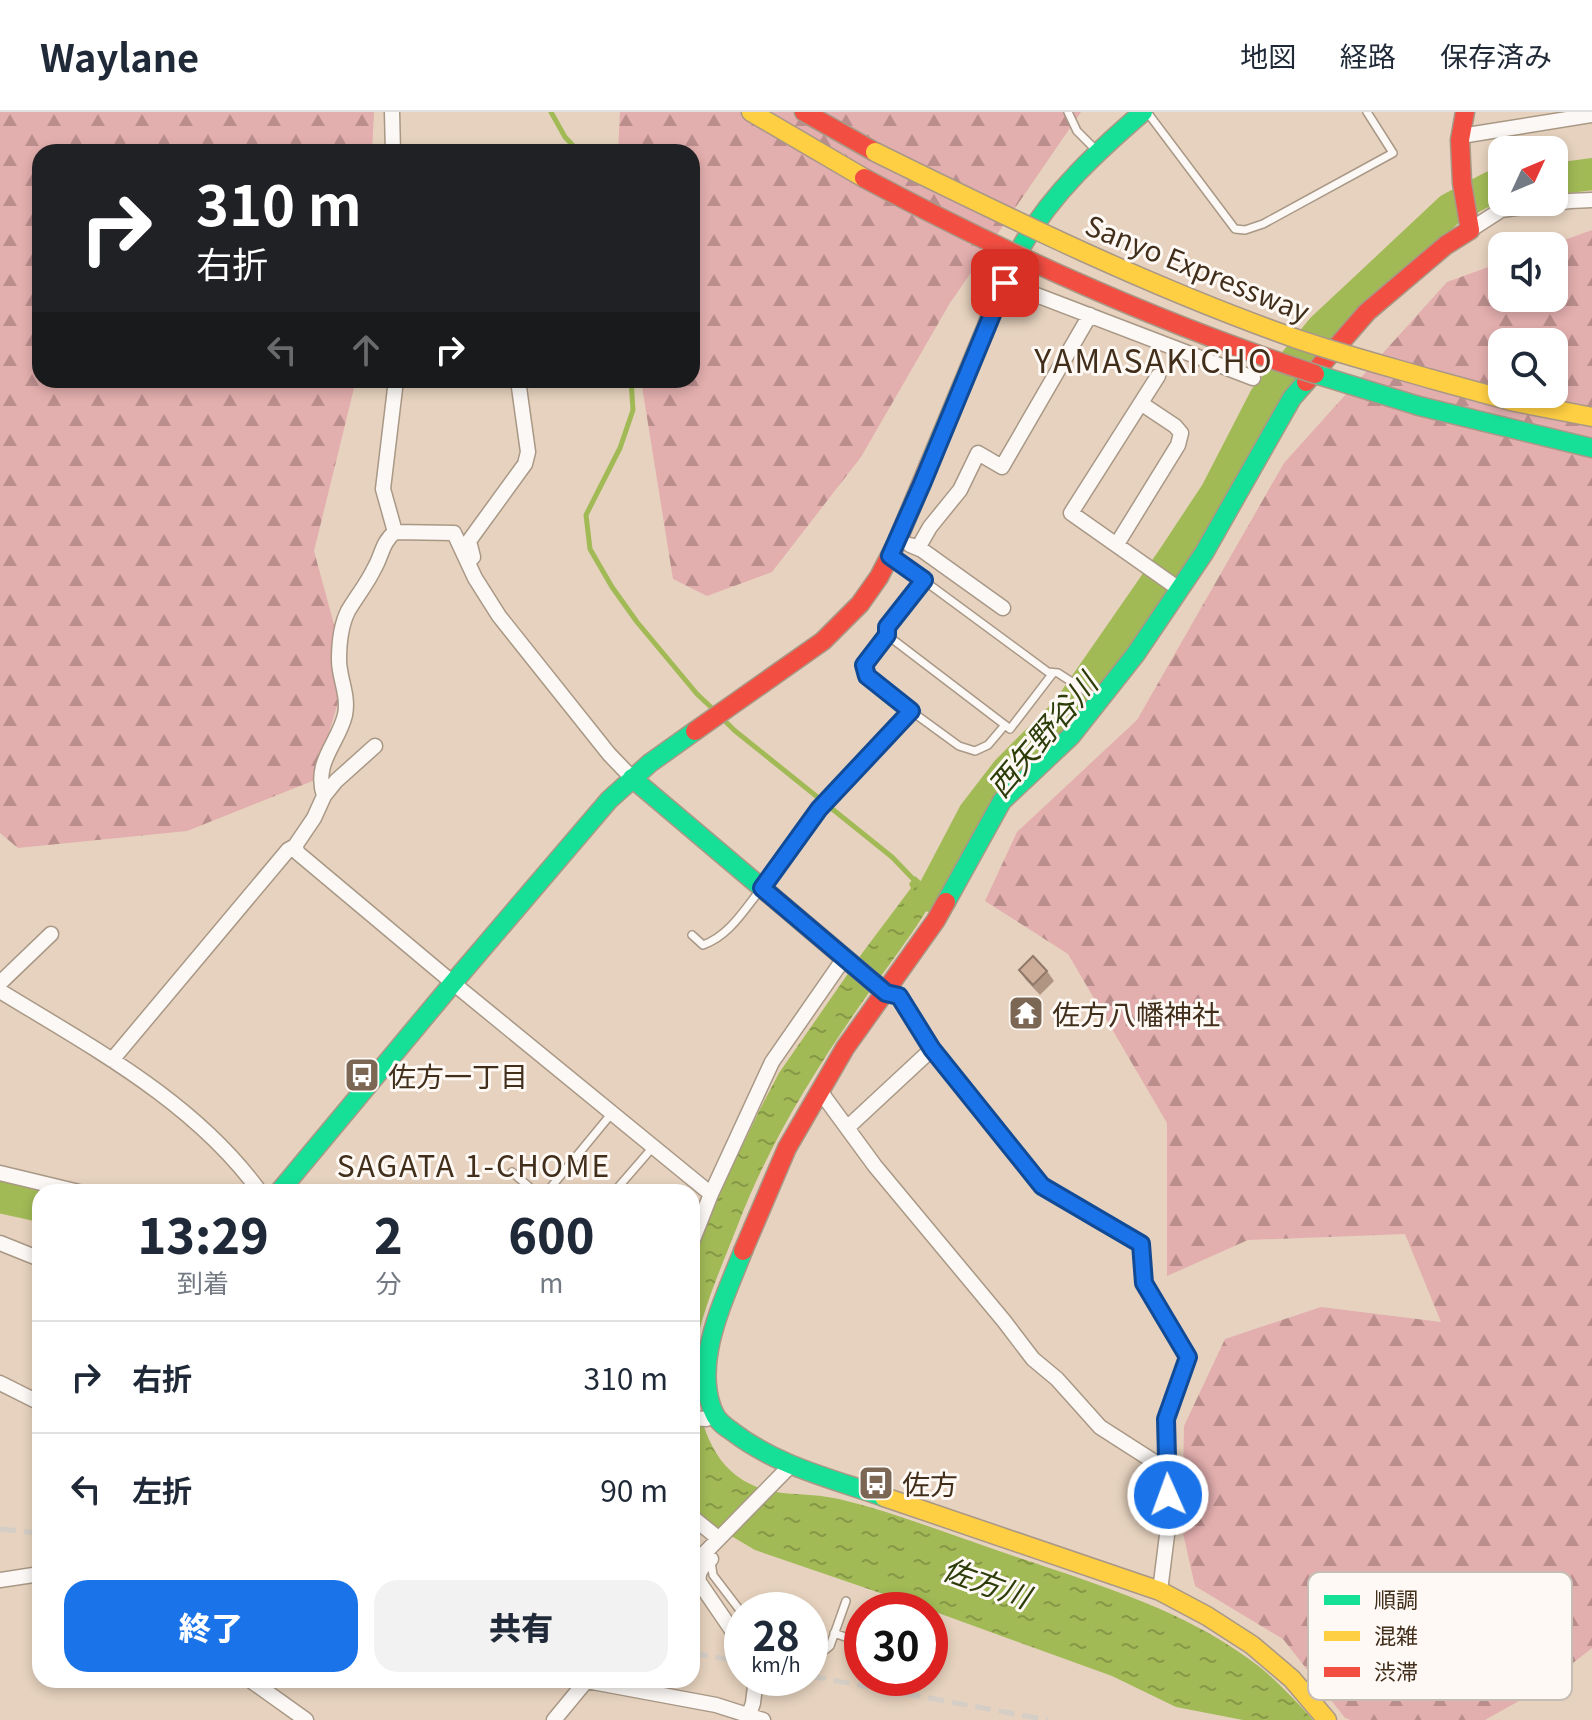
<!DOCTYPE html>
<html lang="ja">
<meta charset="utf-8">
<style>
body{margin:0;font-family:Georgia,"Noto Sans JP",serif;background:#f2f2f3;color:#1f2937;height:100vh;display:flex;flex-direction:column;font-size:30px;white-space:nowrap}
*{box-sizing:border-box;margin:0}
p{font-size:26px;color:#747a83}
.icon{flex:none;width:44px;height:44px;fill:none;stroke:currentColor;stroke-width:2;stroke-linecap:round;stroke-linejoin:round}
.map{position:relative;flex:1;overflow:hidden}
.sheet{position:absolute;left:32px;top:1072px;width:668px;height:504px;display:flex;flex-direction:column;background:#fff;border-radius:24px;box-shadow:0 4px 12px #0003}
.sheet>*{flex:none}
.banner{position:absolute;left:32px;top:32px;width:668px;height:244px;border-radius:24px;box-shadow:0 4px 12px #0003;background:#202124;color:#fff;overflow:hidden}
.needle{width:52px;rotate:46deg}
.buttons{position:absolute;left:1488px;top:24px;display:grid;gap:16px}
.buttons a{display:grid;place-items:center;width:80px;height:80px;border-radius:16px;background:#fff;box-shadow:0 4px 12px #0003;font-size:40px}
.speed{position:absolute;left:724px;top:1480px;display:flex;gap:16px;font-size:40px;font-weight:700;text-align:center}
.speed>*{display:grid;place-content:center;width:104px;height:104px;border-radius:50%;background:#fff;box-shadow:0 4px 12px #0003;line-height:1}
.speed small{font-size:20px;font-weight:400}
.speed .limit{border:12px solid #d22;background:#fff;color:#111}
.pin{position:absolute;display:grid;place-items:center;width:68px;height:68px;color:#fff;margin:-34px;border-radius:16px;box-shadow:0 4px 12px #0006}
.me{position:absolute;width:88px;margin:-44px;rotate:358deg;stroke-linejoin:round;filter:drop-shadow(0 0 6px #0008)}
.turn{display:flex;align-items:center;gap:28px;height:168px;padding:0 32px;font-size:36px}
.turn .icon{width:104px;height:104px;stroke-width:2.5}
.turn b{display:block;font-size:56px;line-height:68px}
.lanes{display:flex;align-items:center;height:76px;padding:0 32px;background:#0003;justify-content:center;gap:40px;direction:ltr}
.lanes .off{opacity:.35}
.eta{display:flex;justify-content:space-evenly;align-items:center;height:136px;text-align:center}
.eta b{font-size:48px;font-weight:800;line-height:56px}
.button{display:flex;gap:16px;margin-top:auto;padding:16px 32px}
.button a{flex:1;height:92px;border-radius:24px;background:#1a73e8;color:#fff;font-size:32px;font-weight:800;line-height:92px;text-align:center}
.button a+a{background:#f2f2f3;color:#1f2937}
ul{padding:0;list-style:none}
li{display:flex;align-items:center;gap:24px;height:112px;padding:0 32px;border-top:2px solid #e0e1e3}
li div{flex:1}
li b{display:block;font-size:30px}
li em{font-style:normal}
header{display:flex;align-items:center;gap:48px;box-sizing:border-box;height:112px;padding:0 40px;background:#fff;border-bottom:2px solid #e0e1e3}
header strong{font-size:38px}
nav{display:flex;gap:44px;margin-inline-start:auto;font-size:28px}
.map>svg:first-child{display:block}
.forest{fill:url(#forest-firs);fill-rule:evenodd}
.water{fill:url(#water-ripples)}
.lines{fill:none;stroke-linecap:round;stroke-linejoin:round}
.stream{stroke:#a1ba56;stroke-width:5}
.river{stroke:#a1ba56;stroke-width:32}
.lane-casing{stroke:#a99886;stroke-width:10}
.street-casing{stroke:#a99886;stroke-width:17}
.fast-casing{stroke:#a99886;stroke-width:21}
.slow-casing{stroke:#a99886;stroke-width:21}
.jam-casing{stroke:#a99886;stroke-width:21}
.lane{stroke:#fbf8f5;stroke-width:7}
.street{stroke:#fbf8f5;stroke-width:14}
.fast{stroke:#16e098;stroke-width:18}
.slow{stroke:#ffcf43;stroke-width:18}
.jam{stroke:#f24e42;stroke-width:18}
.rail{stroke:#d4cec6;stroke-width:5;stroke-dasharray:16 8;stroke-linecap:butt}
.fast-bridge-casing{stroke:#a99886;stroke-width:21;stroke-linecap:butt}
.slow-bridge-casing{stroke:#a99886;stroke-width:21;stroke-linecap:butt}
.jam-bridge-casing{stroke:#a99886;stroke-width:21;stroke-linecap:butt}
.fast-bridge{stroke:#16e098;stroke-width:18}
.slow-bridge{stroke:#ffcf43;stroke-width:18}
.jam-bridge{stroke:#f24e42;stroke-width:18}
.wall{fill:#b09583}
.building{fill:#cdad98;stroke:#90796a;stroke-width:2}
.route-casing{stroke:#114b97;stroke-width:20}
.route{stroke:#1a73e8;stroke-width:14}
.labels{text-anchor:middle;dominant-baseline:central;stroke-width:6;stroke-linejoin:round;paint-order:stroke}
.street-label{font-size:28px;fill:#412e1b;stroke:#fef9f5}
.poi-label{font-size:28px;fill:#412e1b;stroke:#fef9f5;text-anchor:start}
.water-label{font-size:30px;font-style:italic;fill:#2c3d09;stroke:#fef9f5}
.neighbourhood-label{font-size:30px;letter-spacing:2px;fill:#412e1b;stroke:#fef9f5}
.quarter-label{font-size:32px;letter-spacing:2px;fill:#412e1b;stroke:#fef9f5}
.key{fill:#fef9f5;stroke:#c5bcb4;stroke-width:2}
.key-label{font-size:22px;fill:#412e1b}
</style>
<header>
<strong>Waylane</strong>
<nav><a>地図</a><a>経路</a><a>保存済み</a></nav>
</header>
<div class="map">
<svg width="1592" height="1608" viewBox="0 0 1592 1608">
<defs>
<pattern id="forest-firs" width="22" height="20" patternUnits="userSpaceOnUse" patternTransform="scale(2)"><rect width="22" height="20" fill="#e3aeae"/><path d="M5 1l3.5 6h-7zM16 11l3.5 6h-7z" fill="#ba8e8d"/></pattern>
<pattern id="water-ripples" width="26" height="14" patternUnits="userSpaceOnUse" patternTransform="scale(2)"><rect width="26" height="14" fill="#a1ba56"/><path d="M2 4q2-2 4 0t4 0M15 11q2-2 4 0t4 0" fill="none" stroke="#859846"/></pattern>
</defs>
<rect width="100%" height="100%" fill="#e6d2be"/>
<path class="forest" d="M0,0H374L372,40H40V268H356L314,439L347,560L315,668L187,719L18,736L0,721Z
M620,0H1081L950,191L861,345L772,460L707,484L673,467L641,268H692V40H618Z
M1592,118V1536L1540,1577L1485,1608H1351L1345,1606L1283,1527L1195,1474L1182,1417L1184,1314L1225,1227L1321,1195L1441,1210L1405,1122L1248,1128L1167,1164V1011L1068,842L985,789L1017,720L1137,608L1284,351L1447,170L1502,150V186H1554V134H1548ZM1502,230H1554V282H1502Z"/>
<path class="water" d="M946,744L955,746C931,800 894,845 861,892C812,962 767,1036 737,1115C721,1156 696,1211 693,1255C691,1273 697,1290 702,1308C707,1326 717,1347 731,1359C764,1389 801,1378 839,1387C893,1400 946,1421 999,1439C1088,1470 1185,1496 1261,1556C1280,1572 1297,1590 1313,1608H1243L1176,1595L1112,1564L930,1498L755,1438L716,1415L692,1397V1152L718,1084L760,997L779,961L863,840L911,776L909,772L915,764L923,771L932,770Z"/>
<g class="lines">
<path class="stream" d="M551,0L565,25L579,40
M631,268L633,298L620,336L586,403L590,437L612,475L637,510L697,582L714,598
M721,605L734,618L892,745L917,771"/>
<path class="river" d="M1554,67L1592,62
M931,784L974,702L1007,659L1067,599L1173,446L1216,381L1265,286L1322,217L1450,97L1492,75L1502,74
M0,1085L40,1094"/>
<defs>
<path id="lane" d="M1068,0L1077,19L1096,38
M1147,0L1235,117L1245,118L1263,112L1393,41L1367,0
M892,445L1048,560L1058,561L1098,587
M924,468L887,515V523L1005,613L1010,617L1053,561
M887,523L864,553L867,564L911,599L959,634L975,639L988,633L1005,613
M692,823L703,833C729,824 744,798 761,777
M512,1060L535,1080
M547,1080L612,1001
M614,1080L653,1035
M711,1449L713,1463L742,1501
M834,1521L862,1531
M810,1532L825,1538L830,1534L846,1489"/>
<path id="street" d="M392,0L393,40
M1461,24L1592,3
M1470,118L1501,98L1570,89L1592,88
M1005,171L1253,266
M1158,264L1071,401L1179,477
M396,268L383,377L395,420L454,421L475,466L499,504L609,642L632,666
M1117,432L1178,333L1181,321L1175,314L1142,292
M910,433L922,438L1003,496
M918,436L930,415L960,378L978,341L1002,355L1090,203
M471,447L473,445L469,429L525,352L528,340L518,268
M375,634L336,669L324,684L314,706L295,734L298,741L453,871L711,1082
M324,684C313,650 338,632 345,603C349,583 339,566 339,548C339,532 341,513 348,499C356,485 367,472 374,457C382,444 382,430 395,420
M762,776L819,697L897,612
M0,871L51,822
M0,879C93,936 195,990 260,1080
M886,881L899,884L932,937L1042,1074L1097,1108L1141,1132L1144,1171L1188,1245L1166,1307L1169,1407L1160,1479
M112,948L288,738L295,734
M820,979L875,1054L1004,1209L1033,1247L1057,1267L1100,1315L1167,1358
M847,1016L932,937
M0,1061L79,1080
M692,1130L711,1082L772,950L845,845
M0,1131L40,1147
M0,1271L40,1291
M692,1306L706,1307L715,1303
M692,1405L718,1426
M711,1447C703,1455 697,1459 699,1470L742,1533
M692,1454L791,1353
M0,1468L40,1462
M250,1568L306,1608
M587,1569L716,1593L763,1608
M749,1603L753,1591L756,1566
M554,1608L587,1568"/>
<path id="fast" d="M1419,294L1592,336
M929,353C948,307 967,262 986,216C997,188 1008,158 1023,132C1053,80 1098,39 1143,0
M632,666L886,881
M946,790L1002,689L1071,624L1135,543L1204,441L1292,286L1306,270
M279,1080L453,871L609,688L650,651L695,619
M743,1139C731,1170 715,1204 709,1237C705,1258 705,1284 715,1303C719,1311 726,1315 733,1320C777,1354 833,1367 884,1385"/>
<path id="slow" d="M751,0L864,66
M1431,267L1515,290L1592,305
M884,1385L1160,1479L1207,1504L1252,1533L1292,1567L1327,1608"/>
<path id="jam" d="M804,0L875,40
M1306,270L1367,200L1446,133L1470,118L1462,71L1460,28L1465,0
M695,619L823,529L860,492L879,465L896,432L929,353
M743,1139L787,1036L845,936L936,808L946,790"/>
</defs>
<use href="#lane" class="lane-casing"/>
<use href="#street" class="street-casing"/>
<use href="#fast" class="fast-casing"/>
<use href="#slow" class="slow-casing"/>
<use href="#jam" class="jam-casing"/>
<use href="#lane" class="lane"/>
<use href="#street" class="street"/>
<use href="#fast" class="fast"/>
<use href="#slow" class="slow"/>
<use href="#jam" class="jam"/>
<path class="rail" d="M0,1417L40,1421
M692,1541L742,1550
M810,1564L1048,1608"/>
<defs>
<path id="fast-bridge" d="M1315,262L1419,294"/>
<path id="slow-bridge" d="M875,40C1013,108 1152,176 1297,227C1341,242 1386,254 1431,267"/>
<path id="jam-bridge" d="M864,66C1010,144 1158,211 1315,262"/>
</defs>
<use href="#fast-bridge" class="fast-bridge-casing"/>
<use href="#slow-bridge" class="slow-bridge-casing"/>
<use href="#jam-bridge" class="jam-bridge-casing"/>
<use href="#fast-bridge" class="fast-bridge"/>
<use href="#slow-bridge" class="slow-bridge"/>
<use href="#jam-bridge" class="jam-bridge"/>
</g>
<path class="wall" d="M1019,858L1047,859L1054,869L1040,883L1026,868Z"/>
<path class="building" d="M1033,844L1047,859L1033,873L1019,858Z"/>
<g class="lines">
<defs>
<path id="route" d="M1005,171L922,372L890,444L924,468L887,515V523L864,553L867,564L911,599L819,697L762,776L886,881L899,884L932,937L1042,1074L1141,1132L1144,1171L1188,1245L1166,1307L1168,1383"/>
</defs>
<use href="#route" class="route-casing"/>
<use href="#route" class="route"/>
</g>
<defs>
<symbol id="temple-square" viewBox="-11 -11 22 22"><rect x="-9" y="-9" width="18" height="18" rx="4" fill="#7b6754" stroke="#fef9f5"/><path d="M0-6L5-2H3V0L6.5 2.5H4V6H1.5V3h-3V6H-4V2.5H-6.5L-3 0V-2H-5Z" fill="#fff"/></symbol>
<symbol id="bus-square" viewBox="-11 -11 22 22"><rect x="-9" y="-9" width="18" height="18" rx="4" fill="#7b6754" stroke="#fef9f5"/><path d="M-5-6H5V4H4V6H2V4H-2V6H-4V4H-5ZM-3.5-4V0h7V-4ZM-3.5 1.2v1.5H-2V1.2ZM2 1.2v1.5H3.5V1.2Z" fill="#fff"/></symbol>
</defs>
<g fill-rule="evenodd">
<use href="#temple-square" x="1006" y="881" width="40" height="40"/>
<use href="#bus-square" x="342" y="943" width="40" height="40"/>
<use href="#bus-square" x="856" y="1351" width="40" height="40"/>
</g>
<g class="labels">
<g class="street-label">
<text transform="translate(1198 155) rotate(22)">Sanyo Expressway</text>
</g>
<g class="poi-label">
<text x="1052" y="901">佐方八幡神社</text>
<text x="388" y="963">佐方一丁目</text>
<text x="902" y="1371">佐方</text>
</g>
<g class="water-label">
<text transform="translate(1041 622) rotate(-50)">西矢野谷川</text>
<text transform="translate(987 1469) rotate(20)">佐方川</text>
</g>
<g class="neighbourhood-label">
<text x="474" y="1052">SAGATA 1-CHOME</text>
</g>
<g class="quarter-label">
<text x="1154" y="247">YAMASAKICHO</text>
</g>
</g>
<rect x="1308" y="1460" width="264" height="128" rx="12" class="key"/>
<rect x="1324" y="1483" width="36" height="10" fill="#16e098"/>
<rect x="1324" y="1519" width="36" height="10" fill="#ffcf43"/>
<rect x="1324" y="1555" width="36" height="10" fill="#f24e42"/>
<g class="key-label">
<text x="1374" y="1496">順調</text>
<text x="1374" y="1532">混雑</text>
<text x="1374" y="1568">渋滞</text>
</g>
</svg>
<div class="buttons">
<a><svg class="needle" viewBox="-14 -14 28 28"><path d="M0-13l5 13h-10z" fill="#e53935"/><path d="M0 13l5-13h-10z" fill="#747a83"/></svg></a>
<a><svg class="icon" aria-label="sound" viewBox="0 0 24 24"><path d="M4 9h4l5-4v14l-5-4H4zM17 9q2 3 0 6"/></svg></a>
<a><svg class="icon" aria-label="search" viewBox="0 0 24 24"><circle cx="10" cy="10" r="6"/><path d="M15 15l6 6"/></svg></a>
</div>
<div class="speed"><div>28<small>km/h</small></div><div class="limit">30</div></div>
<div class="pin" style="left:1005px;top:171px;background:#d93025"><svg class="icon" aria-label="arrive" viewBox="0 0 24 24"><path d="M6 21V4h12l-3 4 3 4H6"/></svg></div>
<svg class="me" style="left:1168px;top:1383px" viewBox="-20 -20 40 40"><circle r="17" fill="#1a73e8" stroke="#fff" stroke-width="3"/><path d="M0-11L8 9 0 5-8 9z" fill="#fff"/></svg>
<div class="banner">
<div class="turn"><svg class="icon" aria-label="right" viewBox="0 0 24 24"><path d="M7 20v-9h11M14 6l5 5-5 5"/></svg><div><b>310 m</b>右折</div></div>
<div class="lanes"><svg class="icon off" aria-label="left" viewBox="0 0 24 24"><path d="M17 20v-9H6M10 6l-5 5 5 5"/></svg><svg class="icon off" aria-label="ahead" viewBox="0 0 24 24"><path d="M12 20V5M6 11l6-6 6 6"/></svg><svg class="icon" aria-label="right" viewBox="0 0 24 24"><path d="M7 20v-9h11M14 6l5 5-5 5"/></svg></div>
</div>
<section class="sheet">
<div class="eta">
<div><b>13:29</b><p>到着</p></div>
<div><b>2</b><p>分</p></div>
<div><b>600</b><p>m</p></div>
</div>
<ul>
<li><svg class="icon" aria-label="right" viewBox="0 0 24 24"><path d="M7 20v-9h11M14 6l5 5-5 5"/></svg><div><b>右折</b></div><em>310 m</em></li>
<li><svg class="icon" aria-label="left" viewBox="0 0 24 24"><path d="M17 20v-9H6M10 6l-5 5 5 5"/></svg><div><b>左折</b></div><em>90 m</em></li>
</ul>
<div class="button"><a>終了</a><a>共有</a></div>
</section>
</div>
